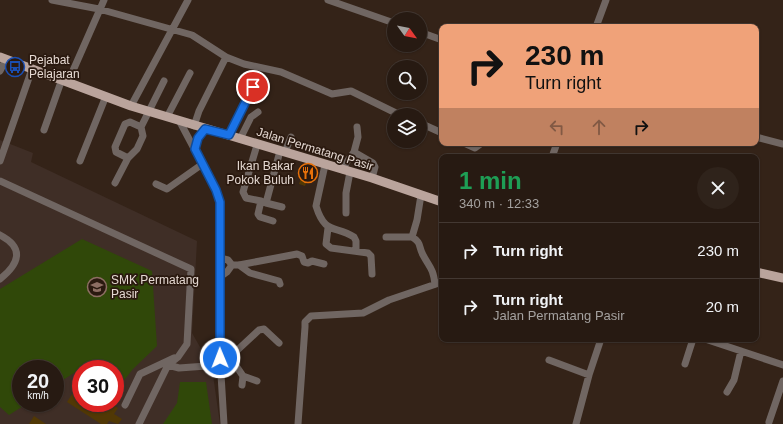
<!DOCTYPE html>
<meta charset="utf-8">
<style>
body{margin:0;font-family:Arial,sans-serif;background:#2f231b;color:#f1f3f6;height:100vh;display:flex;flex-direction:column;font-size:15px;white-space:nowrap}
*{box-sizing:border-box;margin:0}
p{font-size:13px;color:#a4a19f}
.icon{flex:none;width:22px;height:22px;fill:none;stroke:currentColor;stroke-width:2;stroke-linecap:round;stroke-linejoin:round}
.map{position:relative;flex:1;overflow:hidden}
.panel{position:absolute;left:439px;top:154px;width:320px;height:188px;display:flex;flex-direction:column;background:#271a12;border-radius:8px;box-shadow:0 1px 3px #0004,0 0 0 1px #433832}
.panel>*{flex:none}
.banner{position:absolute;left:439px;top:24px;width:320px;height:122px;border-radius:8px;box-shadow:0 1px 3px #0004,0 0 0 1px #433832;background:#f0a279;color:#111;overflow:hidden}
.needle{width:26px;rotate:123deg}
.buttons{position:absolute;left:387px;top:12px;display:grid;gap:8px}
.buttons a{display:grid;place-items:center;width:40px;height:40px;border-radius:50%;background:#271a12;box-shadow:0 1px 3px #0004,0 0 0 1px #433832;font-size:20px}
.speed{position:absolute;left:12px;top:360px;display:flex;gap:8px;font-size:20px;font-weight:700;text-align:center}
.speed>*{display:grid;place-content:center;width:52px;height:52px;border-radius:50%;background:#271a12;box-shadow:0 1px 3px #0004,0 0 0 1px #433832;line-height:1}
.speed small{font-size:10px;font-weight:400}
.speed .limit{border:6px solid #d22;background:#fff;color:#111}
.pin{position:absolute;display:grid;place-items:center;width:34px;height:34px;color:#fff;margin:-17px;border:2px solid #fff;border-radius:50%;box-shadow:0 1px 4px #0007}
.me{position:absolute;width:44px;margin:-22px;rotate:359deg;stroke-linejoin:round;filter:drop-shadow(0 0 3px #0008)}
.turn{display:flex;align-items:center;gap:14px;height:84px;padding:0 20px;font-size:18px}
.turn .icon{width:52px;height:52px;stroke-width:2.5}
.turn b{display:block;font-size:28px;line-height:34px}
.lanes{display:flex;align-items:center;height:38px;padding:0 20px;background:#0003;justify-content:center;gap:20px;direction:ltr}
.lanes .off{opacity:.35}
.round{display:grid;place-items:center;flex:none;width:42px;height:42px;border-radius:21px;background:#2f231b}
.overview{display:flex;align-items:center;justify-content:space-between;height:68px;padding:0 20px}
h1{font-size:24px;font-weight:600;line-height:30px;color:#1e9e55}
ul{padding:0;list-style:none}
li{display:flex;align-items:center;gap:12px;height:56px;padding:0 20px;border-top:1px solid #433832}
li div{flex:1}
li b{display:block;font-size:15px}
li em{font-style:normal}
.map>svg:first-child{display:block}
.education{fill:#3f2e26;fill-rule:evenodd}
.green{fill:#304809}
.building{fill:#513805}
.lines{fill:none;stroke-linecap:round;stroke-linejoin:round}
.minor{stroke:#706662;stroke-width:7}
.major{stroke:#baa49c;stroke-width:9}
.route-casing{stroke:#114b97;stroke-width:10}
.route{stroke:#1a73e8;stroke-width:7}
.labels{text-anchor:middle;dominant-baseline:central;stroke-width:3.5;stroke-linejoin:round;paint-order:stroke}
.poi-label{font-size:12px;fill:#e5d9d2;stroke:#2a190f;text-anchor:start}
.street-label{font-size:12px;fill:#e5d9d2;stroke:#2a190f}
</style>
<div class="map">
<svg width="783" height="424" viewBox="0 0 783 424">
<rect width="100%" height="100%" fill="#342318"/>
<path class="education" d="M0,140L33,153L31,162L197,241L192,333L212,368L220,424H0ZM21,369H55V403H21ZM81,369H115V403H81Z"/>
<path class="green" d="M82,239L152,271L157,346L133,369L117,389L115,387V369H90L85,366L55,385V369H21V403H28L9,415L0,407V289Z
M180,382H206L212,424H163L177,403Z"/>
<path class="building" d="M305,166L315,169L311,181L307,180L305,186L299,184Z
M81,380V403H110L118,408L114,414L122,419L118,424L109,421L107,424H101L67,402Z
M34,416L46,424H29Z"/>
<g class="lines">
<path class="minor" d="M52,0L99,9L192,35L226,57L244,64L281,72L332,94L351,91L400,115
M328,0L394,23
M596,27L606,0
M420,32L442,40
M0,71L6,59
M68,82L104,0
M131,106L188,0
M167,117L190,73
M180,122L216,190L220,202V358L224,424
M420,123L442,133
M194,126L199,111L226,57
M357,127L358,137L354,152L373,163L375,167L372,178
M44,130L62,79
M229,135L253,87
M756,137L783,144
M240,139L251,117L258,112
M464,143L475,148L482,143
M257,145L243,192L246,198L261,201L258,214L260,217L273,221
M195,149L198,138L205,129
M285,152L291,137
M552,157L557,143
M128,158L116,152L115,147L125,124L130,122L141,127
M0,161L32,69
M80,161L106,96
M325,165L316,206C325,235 335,225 354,237L356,241V251
M343,170L346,163L354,152
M0,181L191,269L187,344L178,357L168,365L139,424
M115,183L128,158L137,149L143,136L141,127L164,81
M156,184L167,189L201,165
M421,195L417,220L412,237C422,243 418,246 423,255C430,268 433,268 435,284
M261,201L266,203L280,151
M266,203L282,207
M346,213V193L350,172
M328,228L326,244L331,248L368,253L371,256L372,274
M0,235C25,248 19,264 0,279
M386,237H412
M220,258L228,260L232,265H239L297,254L302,256L304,262L308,263L312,261L324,264
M239,265L250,273L279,281L280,284
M220,277L227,272L232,265
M705,339L783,365
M226,357H230L243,376L257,381
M230,357L259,330L264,329L279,343
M549,360L589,375
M685,364L693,339
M168,365L179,368L220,365
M242,385L243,376
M727,392L734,380L741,351
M125,405L140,374L174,358
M769,422L783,381
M298,424L305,327V322L311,316L363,313L389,300L442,282
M576,424L589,375L601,339"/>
<path class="major" d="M0,57L131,106L372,178L442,202
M756,272L783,278"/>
</g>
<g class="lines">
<defs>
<path id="route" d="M220,358V202L216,190L195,149L198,138L205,129L229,135L253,87"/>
</defs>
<use href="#route" class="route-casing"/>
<use href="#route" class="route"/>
</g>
<defs>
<symbol id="bus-ring" viewBox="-11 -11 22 22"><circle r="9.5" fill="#2a190f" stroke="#1a4fb4" stroke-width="1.5"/><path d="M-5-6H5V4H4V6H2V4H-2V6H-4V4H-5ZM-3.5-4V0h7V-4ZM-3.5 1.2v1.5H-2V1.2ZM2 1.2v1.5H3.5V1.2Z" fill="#1a4fb4"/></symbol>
<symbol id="restaurant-ring" viewBox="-11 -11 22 22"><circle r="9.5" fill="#2a190f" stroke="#e8710a" stroke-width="1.5"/><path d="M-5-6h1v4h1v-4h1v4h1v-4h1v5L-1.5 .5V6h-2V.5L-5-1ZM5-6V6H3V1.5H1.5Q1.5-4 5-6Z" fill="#e8710a"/></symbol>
<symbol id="school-ring" viewBox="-11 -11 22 22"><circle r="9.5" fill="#2a190f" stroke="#8d6e63" stroke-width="1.5"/><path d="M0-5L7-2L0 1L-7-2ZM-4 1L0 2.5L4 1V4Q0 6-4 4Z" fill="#8d6e63"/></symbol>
</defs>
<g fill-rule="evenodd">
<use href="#bus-ring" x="4" y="56" width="22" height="22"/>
<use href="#restaurant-ring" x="297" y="162" width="22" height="22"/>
<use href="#school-ring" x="86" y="276" width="22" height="22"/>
</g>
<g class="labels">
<g class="poi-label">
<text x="29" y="60">Pejabat<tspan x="29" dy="14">Pelajaran</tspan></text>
<text x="294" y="166" text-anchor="end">Ikan Bakar<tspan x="294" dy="14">Pokok Buluh</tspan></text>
<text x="111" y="280">SMK Permatang<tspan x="111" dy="14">Pasir</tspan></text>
</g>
<g class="street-label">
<text transform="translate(315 149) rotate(17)">Jalan Permatang Pasir</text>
</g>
</g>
</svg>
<div class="buttons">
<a><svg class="needle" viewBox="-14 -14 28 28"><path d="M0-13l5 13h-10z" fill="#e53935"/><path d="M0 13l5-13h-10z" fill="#a4a19f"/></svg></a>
<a><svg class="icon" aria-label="search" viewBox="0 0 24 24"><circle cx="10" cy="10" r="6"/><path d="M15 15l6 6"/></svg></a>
<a><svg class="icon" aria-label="layers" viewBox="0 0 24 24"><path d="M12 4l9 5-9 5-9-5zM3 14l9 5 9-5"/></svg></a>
</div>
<div class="speed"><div>20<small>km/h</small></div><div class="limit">30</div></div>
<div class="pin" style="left:253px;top:87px;background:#d93025"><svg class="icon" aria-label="arrive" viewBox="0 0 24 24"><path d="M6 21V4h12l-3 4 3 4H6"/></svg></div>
<svg class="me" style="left:220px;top:358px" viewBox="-20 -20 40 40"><circle r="17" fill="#1a73e8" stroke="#fff" stroke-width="3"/><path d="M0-11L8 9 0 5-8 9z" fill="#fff"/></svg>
<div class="banner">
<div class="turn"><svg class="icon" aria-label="right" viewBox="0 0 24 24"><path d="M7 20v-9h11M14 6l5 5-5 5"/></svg><div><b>230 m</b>Turn right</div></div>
<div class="lanes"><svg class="icon off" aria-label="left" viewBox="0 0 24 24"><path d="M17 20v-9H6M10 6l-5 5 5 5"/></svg><svg class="icon off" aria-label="ahead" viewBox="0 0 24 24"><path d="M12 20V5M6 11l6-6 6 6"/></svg><svg class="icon" aria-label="right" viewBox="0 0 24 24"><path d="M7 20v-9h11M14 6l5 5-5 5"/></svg></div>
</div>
<section class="panel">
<div class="overview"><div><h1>1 min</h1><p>340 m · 12:33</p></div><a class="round"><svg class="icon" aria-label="close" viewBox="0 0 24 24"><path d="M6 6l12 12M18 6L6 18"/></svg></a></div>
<ul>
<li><svg class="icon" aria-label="right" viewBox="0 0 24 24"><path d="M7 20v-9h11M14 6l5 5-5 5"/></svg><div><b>Turn right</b></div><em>230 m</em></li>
<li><svg class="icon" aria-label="right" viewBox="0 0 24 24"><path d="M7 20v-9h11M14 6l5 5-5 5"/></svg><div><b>Turn right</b><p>Jalan Permatang Pasir</p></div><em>20 m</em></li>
</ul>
</section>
</div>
